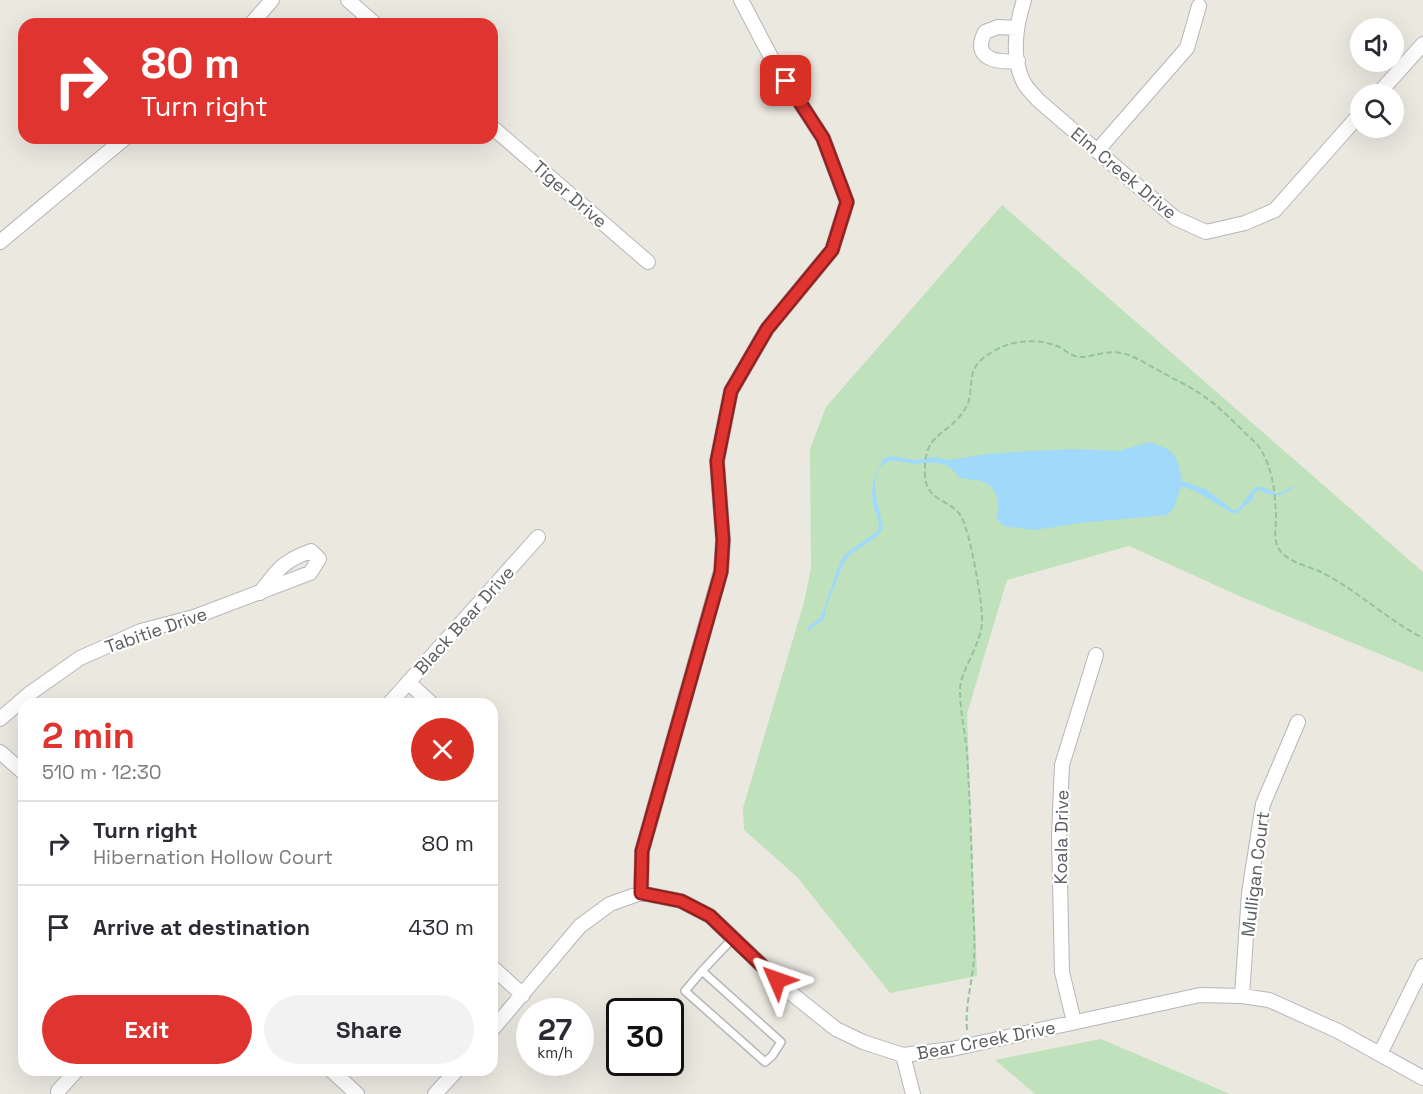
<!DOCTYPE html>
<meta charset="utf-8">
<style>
body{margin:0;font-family:"Space Grotesk",sans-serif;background:#f2f2f3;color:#2b2b33;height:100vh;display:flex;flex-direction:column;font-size:22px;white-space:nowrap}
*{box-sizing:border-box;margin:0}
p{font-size:20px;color:#7c7c81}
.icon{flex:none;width:33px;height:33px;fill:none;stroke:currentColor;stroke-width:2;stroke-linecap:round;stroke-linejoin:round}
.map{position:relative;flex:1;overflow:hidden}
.sheet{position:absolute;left:18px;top:698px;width:480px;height:378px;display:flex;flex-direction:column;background:#fff;border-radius:18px;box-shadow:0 6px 24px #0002}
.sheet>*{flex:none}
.top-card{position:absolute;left:18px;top:18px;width:480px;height:126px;border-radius:18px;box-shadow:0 6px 24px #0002;background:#e03431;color:#fff;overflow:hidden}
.buttons{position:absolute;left:1350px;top:18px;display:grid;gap:12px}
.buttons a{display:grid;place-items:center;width:54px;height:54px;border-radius:50%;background:#fff;box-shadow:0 6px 24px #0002;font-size:30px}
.speed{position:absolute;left:516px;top:998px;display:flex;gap:12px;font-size:30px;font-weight:700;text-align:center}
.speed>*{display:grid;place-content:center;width:78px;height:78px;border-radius:50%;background:#fff;box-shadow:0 6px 24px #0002;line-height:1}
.speed small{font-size:15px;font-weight:400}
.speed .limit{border:3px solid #111;border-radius:9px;background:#fff;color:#111}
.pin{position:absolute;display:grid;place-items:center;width:51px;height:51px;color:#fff;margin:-26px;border-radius:12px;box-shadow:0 3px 9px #0006}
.me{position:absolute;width:66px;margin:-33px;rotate:313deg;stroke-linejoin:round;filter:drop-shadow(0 0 4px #0008)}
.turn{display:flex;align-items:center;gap:21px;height:126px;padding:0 24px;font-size:27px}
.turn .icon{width:78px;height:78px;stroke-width:2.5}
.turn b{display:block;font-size:42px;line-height:51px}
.round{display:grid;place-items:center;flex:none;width:63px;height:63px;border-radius:32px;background:#f2f2f3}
.summary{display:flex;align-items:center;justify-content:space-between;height:102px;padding:0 24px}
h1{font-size:36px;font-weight:700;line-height:45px;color:#e03431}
.primary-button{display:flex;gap:12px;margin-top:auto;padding:12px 24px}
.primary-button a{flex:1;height:69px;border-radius:36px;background:#e03431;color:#fff;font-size:24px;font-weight:700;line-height:69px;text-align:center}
.primary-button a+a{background:#f2f2f3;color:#2b2b33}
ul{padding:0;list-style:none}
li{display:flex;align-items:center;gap:18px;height:84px;padding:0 24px;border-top:2px solid #e1e1e2}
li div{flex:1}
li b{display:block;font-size:22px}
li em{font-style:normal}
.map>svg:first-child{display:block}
.green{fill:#bfe2bd}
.water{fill:#a1d9fa}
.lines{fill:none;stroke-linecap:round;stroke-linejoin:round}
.lane-casing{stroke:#b3b6ba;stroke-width:10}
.street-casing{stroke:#b3b6ba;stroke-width:16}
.path{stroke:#97c2a0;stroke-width:2;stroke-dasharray:6 3;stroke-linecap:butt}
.lane{stroke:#fff;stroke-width:7}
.street{stroke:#fff;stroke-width:14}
.route-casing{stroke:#922220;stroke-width:15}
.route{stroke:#e03431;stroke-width:10}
.labels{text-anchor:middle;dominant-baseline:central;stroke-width:4.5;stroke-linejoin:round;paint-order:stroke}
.street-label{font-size:18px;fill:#595d60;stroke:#fff}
</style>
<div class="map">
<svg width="1423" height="1094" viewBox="0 0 1423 1094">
<rect width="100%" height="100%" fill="#ebe8e0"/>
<path class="green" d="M1002,205L1423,572V672L1237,595L1129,546L1007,580L967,714L977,976L890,993L797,877L744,830L743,808L804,602L811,568L810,449L826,407Z
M1101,1039L1230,1094H1035L995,1060Z"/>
<path class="water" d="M1149,442C1175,450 1178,455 1182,481L1206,489L1233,510L1238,509L1255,487H1263L1277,494L1299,484C1283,495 1278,500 1259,490L1254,493L1253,499L1236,514L1230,512L1195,491L1181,486L1174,508L1167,515L1080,523L1035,530L1003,526L996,518C1001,504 998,486 981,481C974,479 965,480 959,477C955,474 953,469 949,467C938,460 924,464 913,464C906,463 897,460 890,461C889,461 883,465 882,465C867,482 881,510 883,528L878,536L851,554L844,562L827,605L824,619L808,631L807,628L821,617L840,562L845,554L878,531C880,522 877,516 874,508C869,491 874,471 885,458L892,456L916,460L934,457L949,460L986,454L1030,451L1075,449L1119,451Z"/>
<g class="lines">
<defs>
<path id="lane" d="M702,971L685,991L765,1062L772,1056L781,1042L702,971L733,938"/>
<path id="street" d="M348,0L375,24
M1024,0C1016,25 1011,56 1023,81C1026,88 1033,94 1038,100L1175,218L1206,232L1245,223L1275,210L1360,114
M251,24L272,0
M1017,28L998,27L985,32C971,59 997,63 1018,61
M1378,94L1423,44
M492,127L648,262
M1097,151L1187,48L1199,6
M0,242L125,138
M408,682L432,704
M389,704L538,537
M0,719L29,694L80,658L141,631L194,617L310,573L319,559L311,551C283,561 278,569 260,593
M0,752L24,773
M641,893L642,851L721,571L723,540L717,461L731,391L767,329L832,250L847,202L823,138L773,61L741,0
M492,967L523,995
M1242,996L1249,893L1263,804L1298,722
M1074,1022L1062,972L1059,836L1062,765L1096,655
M492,1030L580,926L610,904L641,893L681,901L710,916L792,994L836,1029L863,1042L903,1055L952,1049L1200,995L1242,996L1269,1000L1338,1031L1423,1078
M1380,1054L1423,966
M903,1055L913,1094
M331,1070L357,1094
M58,1091L77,1070
M435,1094L457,1070"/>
</defs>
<use href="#lane" class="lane-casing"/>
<use href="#street" class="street-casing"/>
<path class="path" d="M967,1030C965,1006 972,983 974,959C975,942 974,924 973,907C972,856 970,804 967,752C965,732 960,711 960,690C960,670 981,646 982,622C983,604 970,531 961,516C950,499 927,502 925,476C923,430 946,439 965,409C975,395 966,374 980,361C1000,342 1031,336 1057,346C1064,349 1072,357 1080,357C1094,357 1104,350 1121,353C1134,355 1146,364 1158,370C1171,378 1186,384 1199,393C1220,406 1238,427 1257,444C1273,466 1275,491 1276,518C1276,526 1274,537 1277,545C1283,561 1305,565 1319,571C1356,589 1386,619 1423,638"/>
<use href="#lane" class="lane"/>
<use href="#street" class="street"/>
</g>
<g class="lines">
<defs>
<path id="route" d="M777,980L710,916L681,901L641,893L642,851L721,572L723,540L717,461L731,391L767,329L832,250L847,202L823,138L786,81"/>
</defs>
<use href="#route" class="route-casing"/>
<use href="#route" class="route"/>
</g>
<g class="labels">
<g class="street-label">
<text transform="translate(1124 173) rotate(40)">Elm Creek Drive</text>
<text transform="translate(570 194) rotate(41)">Tiger Drive</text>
<text transform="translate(464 620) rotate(-48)">Black Bear Drive</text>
<text transform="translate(156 630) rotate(-19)">Tabitie Drive</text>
<text transform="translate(1061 837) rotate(-89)">Koala Drive</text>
<text transform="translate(1255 874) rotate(-83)">Mulligan Court</text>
<text transform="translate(986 1040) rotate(-11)">Bear Creek Drive</text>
</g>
</g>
</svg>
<div class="buttons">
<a><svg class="icon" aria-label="sound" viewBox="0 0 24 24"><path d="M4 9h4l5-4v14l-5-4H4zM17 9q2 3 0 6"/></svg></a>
<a><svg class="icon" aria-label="search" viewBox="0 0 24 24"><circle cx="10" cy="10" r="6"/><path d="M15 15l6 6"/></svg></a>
</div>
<div class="speed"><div>27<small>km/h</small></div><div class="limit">30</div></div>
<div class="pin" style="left:786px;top:81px;background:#d93025"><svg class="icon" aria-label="arrive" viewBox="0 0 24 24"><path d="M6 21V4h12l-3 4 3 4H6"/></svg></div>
<svg class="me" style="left:777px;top:980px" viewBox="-20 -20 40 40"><path d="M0-17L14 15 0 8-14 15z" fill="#e03431" stroke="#fff" stroke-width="4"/></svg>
<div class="top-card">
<div class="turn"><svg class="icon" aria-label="right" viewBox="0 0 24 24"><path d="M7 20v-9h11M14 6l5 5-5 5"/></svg><div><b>80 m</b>Turn right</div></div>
</div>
<section class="sheet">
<div class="summary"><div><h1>2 min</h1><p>510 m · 12:30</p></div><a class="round" style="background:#d93025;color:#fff"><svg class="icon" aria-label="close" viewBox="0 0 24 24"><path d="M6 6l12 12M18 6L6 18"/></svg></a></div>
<ul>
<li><svg class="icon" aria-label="right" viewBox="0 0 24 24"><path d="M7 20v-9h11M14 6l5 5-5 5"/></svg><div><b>Turn right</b><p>Hibernation Hollow Court</p></div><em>80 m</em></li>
<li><svg class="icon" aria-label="arrive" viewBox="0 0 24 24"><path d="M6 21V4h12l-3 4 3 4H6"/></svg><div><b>Arrive at destination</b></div><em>430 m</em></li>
</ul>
<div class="primary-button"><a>Exit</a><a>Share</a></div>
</section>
</div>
